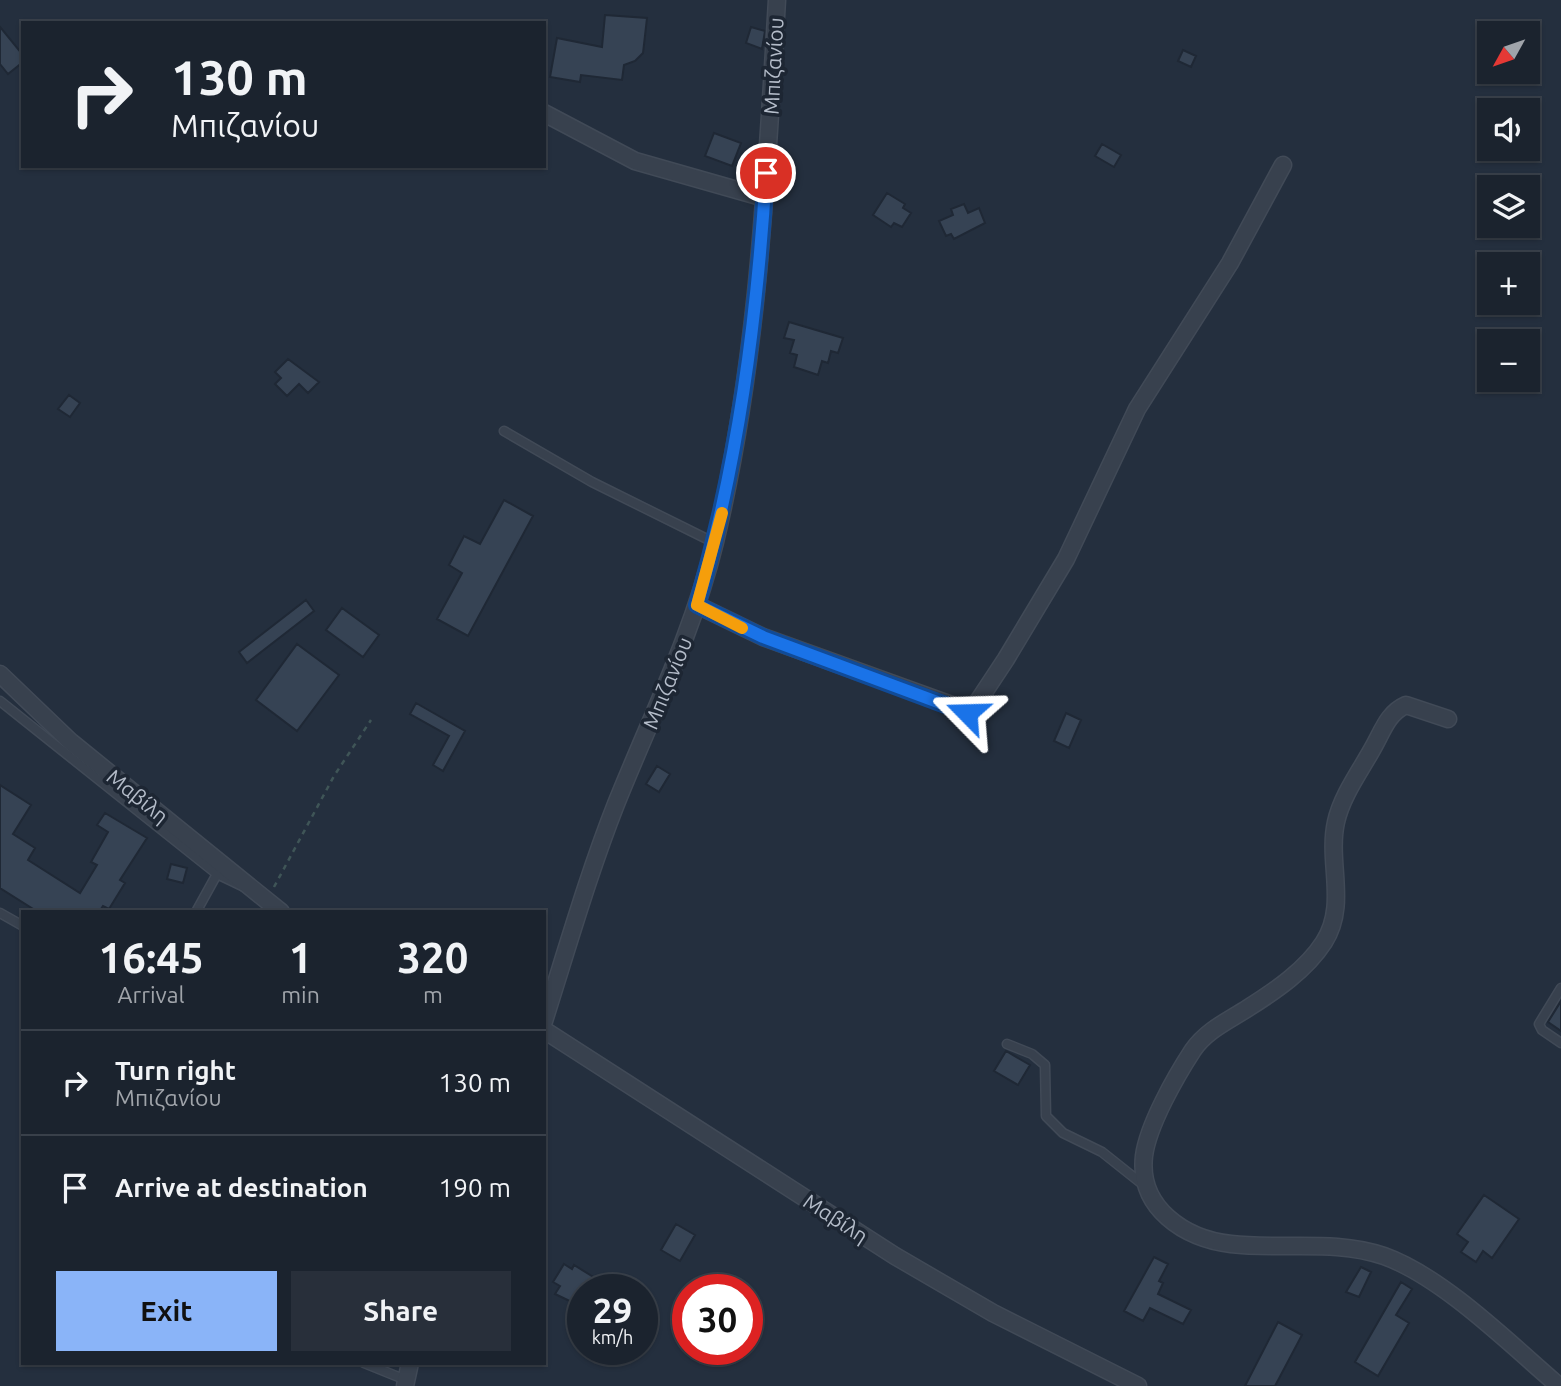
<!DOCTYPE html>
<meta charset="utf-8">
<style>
body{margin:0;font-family:Ubuntu,sans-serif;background:#282f3a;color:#f1f3f6;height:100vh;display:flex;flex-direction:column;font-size:26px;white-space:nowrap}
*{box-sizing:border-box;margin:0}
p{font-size:23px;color:#a0a4aa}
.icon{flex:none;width:38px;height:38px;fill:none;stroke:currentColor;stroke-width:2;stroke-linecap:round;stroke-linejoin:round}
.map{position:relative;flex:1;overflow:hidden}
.sheet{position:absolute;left:21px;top:910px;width:525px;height:455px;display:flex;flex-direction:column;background:#1b232e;border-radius:0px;box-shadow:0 2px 5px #0004,0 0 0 2px #39404a}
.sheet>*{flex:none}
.guide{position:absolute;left:21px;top:21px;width:525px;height:147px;border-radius:0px;box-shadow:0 2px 5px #0004,0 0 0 2px #39404a;background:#1b232e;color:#f1f3f6;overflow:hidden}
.needle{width:46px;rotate:230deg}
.controls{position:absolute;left:1477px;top:21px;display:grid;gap:14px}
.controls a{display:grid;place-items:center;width:63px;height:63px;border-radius:0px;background:#1b232e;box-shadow:0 2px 5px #0004,0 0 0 2px #39404a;font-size:35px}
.speed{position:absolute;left:567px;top:1274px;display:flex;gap:14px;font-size:35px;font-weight:700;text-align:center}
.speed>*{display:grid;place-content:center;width:91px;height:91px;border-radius:50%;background:#1b232e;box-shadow:0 2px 5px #0004,0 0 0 2px #39404a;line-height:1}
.speed small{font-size:18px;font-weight:400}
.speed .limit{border:10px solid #d22;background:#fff;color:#111}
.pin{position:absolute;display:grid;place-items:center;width:60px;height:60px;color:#fff;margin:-30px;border:4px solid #fff;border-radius:50%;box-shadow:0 2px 7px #0007}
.me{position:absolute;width:77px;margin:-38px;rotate:292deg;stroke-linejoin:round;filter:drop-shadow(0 0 5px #0008)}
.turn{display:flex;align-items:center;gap:24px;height:147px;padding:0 35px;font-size:32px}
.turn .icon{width:91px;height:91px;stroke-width:2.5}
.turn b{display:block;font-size:49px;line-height:60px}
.eta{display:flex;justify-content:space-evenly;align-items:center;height:119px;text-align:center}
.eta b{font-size:42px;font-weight:600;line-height:49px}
.cta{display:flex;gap:14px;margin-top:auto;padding:14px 35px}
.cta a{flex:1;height:80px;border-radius:0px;background:#8ab4f8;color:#111;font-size:28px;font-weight:600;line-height:80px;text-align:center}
.cta a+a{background:#282f3a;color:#f1f3f6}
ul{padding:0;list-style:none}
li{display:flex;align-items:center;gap:21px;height:105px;padding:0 35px;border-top:2px solid #39404a}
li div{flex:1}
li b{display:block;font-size:26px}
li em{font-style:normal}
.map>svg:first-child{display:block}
.building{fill:#364354;stroke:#1f2835;stroke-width:2}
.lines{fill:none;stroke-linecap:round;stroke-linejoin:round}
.service-casing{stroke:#414a57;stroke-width:11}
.minor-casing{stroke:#414a57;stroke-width:19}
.path{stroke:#3f5557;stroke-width:2.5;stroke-dasharray:5 5;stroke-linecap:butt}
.service{stroke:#38414e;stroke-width:8}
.minor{stroke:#38414e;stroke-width:16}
.route-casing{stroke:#114b97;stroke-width:18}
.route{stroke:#1a73e8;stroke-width:12}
.slow{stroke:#f59e0b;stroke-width:12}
.labels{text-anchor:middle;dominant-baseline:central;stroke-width:7;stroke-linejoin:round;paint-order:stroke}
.street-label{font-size:21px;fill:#b4bcc9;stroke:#1d2633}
</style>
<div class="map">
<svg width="1561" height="1386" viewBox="0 0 1561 1386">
<rect width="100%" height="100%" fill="#242f3e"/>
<path class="building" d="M605,15L647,18L643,53L635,61L624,65L622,80L581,75L580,82L550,77L557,38L602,47Z
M0,27L23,55V62L8,74L0,64Z
M751,27L765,31L762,49L746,43Z
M1183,50L1196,56L1191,67L1178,61Z
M714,133L741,143L732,166L705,156Z
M1102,144L1121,155L1114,167L1095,156Z
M887,193L905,204L903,208L911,213L902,227L894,223L891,227L873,215Z
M964,204L968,213L979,208L985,223L954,239L951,234L946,236L939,221L953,215L951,209Z
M789,322L843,338L838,353L831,351L828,363L822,361L818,375L794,367L797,355L790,353L794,340L784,338Z
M288,359L319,382L308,393L299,384L287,396L275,384L281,378L275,372Z
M69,395L80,403L70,417L58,409Z
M504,500L533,516L468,636L437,619L462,573L449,565L464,536L480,544Z
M306,600L314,611L247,663L239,652Z
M342,608L379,635L363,657L326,630Z
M297,644L339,675L297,731L256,700Z
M416,703L465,731L443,771L433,765L449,736L410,714Z
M1066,713L1081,720L1069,748L1054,741Z
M657,766L670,774L659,792L646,784Z
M0,785L31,805L13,834L35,848L28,860L80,893L97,865L91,862L108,832L97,825L105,813L147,838L120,880L125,883L109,909L103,906L99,912H38L0,888Z
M171,864L187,868L183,883L167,879Z
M1561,1001V1031L1548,1022Z
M1006,1051L1030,1065L1018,1085L994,1071Z
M1484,1195L1519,1219L1492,1258L1483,1251L1476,1262L1461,1252L1468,1242L1457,1234Z
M676,1224L695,1235L680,1261L661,1250Z
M1154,1257L1168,1264L1159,1281L1163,1283L1158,1294L1191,1310L1183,1324L1150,1308L1143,1321L1124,1311Z
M564,1264L572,1269L574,1265L595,1278L588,1290H583L578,1305L555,1294L560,1286L553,1282Z
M1361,1267L1371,1272L1359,1297L1346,1292Z
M1401,1282L1412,1289L1396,1315L1409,1323L1378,1376L1355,1362Z
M1278,1322L1302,1335L1275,1386H1245Z"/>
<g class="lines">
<defs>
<path id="service" d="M504,431L592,482L715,543
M0,701L217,874L242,886
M196,912L217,874
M0,913L23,926
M1561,988L1539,1024L1542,1030L1561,1043
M1007,1044L1032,1054L1045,1065L1046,1116L1063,1133L1102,1152L1146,1187
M364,1363L406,1380"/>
<path id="minor" d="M544,113L635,161L765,198
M697,605L763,637L971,712L1006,659L1066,559L1137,409L1230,263L1283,165
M0,674L71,742L281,912
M1448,719L1406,705C1388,713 1383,730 1374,746C1361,770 1342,795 1336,822C1327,863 1348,904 1324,942C1306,970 1275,991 1248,1008C1228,1021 1207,1030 1193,1050C1176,1076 1148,1125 1144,1156C1138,1208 1185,1239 1231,1244C1282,1250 1335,1239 1384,1256C1443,1277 1511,1345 1559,1386
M544,1021C567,949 588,875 616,804C651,717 693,633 715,542C758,364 766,182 777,0
M544,1030L895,1256L993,1313L1138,1386
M405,1386L410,1363"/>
</defs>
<use href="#service" class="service-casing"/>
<use href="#minor" class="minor-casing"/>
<path class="path" d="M274,887L334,776L371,720"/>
<use href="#service" class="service"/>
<use href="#minor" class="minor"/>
</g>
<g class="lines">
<defs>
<path id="route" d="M766,173C757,320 738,463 697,605L763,637L967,713"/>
</defs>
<use href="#route" class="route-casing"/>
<use href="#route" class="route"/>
<path class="slow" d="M722,513L697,605L742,628"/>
</g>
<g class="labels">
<g class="street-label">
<text transform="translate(773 66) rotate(-87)">Μπιζανίου</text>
<text transform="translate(667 683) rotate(-68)">Μπιζανίου</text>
<text transform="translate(138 796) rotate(39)">Μαβίλη</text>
<text transform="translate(836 1218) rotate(33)">Μαβίλη</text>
</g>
</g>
</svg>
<div class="controls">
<a><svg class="needle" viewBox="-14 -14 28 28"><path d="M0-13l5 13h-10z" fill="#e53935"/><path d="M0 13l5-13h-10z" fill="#a0a4aa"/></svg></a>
<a><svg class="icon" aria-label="sound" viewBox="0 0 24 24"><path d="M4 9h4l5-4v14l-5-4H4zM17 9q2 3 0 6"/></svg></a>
<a><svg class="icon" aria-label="layers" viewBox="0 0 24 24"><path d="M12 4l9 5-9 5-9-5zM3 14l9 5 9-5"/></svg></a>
<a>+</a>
<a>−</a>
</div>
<div class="speed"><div>29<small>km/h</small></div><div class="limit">30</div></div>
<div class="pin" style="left:766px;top:173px;background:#d93025"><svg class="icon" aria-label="arrive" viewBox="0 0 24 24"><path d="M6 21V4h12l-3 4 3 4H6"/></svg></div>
<svg class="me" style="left:967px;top:713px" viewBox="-20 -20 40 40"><path d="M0-17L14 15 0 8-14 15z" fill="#1a73e8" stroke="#fff" stroke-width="4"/></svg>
<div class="guide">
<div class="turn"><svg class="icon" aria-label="right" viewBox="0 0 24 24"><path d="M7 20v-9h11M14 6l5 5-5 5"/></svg><div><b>130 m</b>Μπιζανίου</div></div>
</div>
<section class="sheet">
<div class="eta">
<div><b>16:45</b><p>Arrival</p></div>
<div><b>1</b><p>min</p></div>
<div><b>320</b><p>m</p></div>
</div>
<ul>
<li><svg class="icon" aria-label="right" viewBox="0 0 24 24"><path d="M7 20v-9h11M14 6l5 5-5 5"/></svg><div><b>Turn right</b><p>Μπιζανίου</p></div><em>130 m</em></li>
<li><svg class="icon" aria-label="arrive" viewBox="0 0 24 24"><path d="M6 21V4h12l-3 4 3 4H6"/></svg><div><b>Arrive at destination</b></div><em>190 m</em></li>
</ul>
<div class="cta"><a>Exit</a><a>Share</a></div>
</section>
</div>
